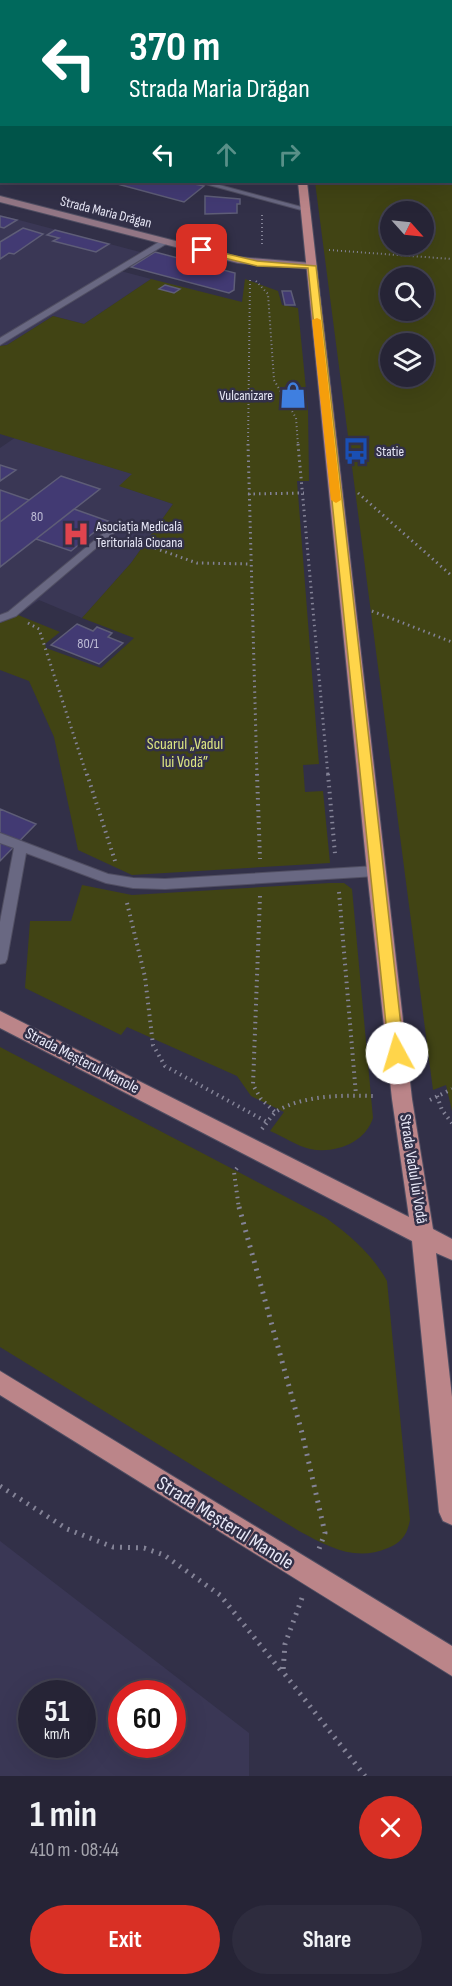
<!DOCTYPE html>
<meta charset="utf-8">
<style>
body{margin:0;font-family:"Sofia Sans Condensed",sans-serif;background:#2e2c3e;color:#f1f3f6;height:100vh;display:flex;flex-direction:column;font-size:22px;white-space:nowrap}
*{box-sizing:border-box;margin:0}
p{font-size:20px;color:#a4a4ad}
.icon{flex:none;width:33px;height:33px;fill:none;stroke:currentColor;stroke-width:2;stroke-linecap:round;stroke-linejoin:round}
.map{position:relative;height:1776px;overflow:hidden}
.panel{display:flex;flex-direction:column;background:#262436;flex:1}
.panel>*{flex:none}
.banner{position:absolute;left:0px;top:0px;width:453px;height:183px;box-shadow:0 6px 24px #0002,0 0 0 2px #424151;background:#00695c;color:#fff;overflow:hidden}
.needle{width:39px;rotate:117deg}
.fabs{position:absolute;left:380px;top:201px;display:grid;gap:12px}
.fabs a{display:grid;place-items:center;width:54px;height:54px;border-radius:50%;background:#262436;box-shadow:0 6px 24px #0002,0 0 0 2px #424151;font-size:30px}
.speed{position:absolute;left:18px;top:1680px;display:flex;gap:12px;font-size:30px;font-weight:700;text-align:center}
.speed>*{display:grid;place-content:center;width:78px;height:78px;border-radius:50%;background:#262436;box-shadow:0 6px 24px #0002,0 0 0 2px #424151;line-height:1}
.speed small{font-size:15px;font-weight:400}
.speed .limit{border:9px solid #d22;background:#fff;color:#111}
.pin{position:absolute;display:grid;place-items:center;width:51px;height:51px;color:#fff;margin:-26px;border-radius:12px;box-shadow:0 3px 9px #0006}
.me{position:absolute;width:66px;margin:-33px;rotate:354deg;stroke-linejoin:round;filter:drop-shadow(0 0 4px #0008)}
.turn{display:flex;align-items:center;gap:21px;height:126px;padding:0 30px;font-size:27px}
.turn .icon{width:78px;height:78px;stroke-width:2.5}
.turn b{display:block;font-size:42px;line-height:51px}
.lanes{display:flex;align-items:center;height:57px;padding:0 30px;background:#0003;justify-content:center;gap:30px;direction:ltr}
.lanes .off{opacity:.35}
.round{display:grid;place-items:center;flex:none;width:63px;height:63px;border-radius:32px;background:#2e2c3e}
.summary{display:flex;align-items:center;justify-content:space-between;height:102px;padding:0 30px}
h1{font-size:36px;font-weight:700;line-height:45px}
.button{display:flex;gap:12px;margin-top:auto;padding:12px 30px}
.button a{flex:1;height:69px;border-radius:36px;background:#d93025;color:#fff;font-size:24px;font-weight:700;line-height:69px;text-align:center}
.button a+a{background:#2e2c3e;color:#f1f3f6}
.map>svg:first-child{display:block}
.built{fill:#3a3755;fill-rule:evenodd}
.green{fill:#414414;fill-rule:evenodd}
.building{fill:#423a73;stroke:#5e5d77;stroke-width:1.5}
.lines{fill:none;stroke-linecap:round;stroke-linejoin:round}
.lane-casing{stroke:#504e62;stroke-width:2}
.secondary-casing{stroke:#504e62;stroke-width:2}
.primary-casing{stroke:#504e62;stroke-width:2}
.path-far3{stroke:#848397;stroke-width:2;stroke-dasharray:1 3;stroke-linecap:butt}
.path-far2{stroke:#848397;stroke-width:3;stroke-dasharray:1.5 4;stroke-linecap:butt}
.path-far1{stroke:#848397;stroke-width:4;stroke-dasharray:1.5 4.5;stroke-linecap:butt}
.path{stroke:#848397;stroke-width:5;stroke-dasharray:2 6;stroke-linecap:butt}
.lane{fill:#696882;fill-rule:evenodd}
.secondary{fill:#927685;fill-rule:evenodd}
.primary{fill:#bb8589;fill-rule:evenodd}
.route{fill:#ffd54a;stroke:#a68a30;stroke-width:1.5}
.slow{fill:#f59e0b}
.labels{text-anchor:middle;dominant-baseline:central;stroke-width:5;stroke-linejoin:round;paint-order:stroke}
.far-street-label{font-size:14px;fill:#e8e8f7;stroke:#323048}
.far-poi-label{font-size:14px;fill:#e8e8f7;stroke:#323048;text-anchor:start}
.number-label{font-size:14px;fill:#bebcd6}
.park-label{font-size:16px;fill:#dce581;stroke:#323048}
.street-label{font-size:16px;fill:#e8e8f7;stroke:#323048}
.near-street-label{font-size:20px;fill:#e8e8f7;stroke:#323048}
</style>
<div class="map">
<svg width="452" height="1776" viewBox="0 0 452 1776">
<rect width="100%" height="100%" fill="#323048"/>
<path class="built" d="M0,215L140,252L113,269L151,279L84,324L53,316L7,345L0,346Z
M16,437L133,474L120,486L173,504L131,563L82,618L39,600L12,619L0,623V448Z
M0,1541L249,1733V1776H0ZM32,1694H82V1744H32ZM122,1694H172V1744H122Z"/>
<path class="green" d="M452,25V1111L446,1085L433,1090L315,182H452ZM390,212H423V244H390ZM390,278H423V310H390ZM390,344H423V376H390Z
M151,279L242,302L245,279L278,291L282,305L298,308L308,410L309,481H297L319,764L303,765L305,792L323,791L330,863L132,875L78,850L54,737L29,681L0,670V623L18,615L60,632L45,644L46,648L101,668L134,638L82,618L131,563L173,504L119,486L132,474L0,434V346L7,345L53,316L84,324Z
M330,883H344L352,889L373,1118C365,1143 335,1154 310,1149C297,1146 282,1136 270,1131L284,1112L251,1096L237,1076L127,1027L121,1035L25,988L30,921H71L82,885L132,895Z
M0,1047L326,1218C351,1236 372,1254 387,1281L410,1520C407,1535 402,1542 388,1548C355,1562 329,1547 299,1531L0,1347Z"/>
<path class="building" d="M115,0H180L187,1L122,2Z
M110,182H185L204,186L184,202Z
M205,196L240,199V204H237V213L205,214Z
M0,216L17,220L4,228L0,227Z
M23,228L43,234L14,254L9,253L0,259V242Z
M55,230L109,244L96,252L53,241L59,238L47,235Z
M155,252L235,273L234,290L229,293L131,267Z
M165,285L180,289L174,293L159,289Z
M282,291H291L295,305H285Z
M0,465L16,470L0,481Z
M61,476L100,489L0,567V522Z
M0,490L29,500L0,522Z
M74,509L108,521L71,551L36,539Z
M77,624L93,631L97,627L112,633L108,637L123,643L99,664L51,645Z
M0,809L36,824L0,861Z"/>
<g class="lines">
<defs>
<path id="lane" d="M86,0H93L84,2Z
M204,0H211L203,2Z
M0,6H2V10H0Z
M0,22H2V26H0Z
M2,34V38L0,39V35Z
M0,111H2V116L0,115Z
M0,145H2V150H0Z
M198,182H208L309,209L305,211Z
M164,239L171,241L0,345V338Z
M118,521L122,522V526L16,616L0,622V615L8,612Z
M0,833L108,874L133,878L165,879L376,866L383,871L376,876L165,889L133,888L106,883L26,853L7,959L5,963L0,964V922L14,848L0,843Z"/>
<path id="secondary" d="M0,196L238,257L311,263L316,266L311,269L238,263L0,202Z"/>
<path id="primary" d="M276,0H284V2H276Z
M298,182H307L412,1099L433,1229L452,1239V1260L436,1253L452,1397V1525L443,1521L439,1512L412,1241L0,1028V1011L409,1217L392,1099L367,871Z
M0,1371L452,1646V1676L0,1395Z"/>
</defs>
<use href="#lane" class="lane-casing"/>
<use href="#secondary" class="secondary-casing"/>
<use href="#primary" class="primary-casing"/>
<path class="path-far3" d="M262,215V244
M329,250L452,259
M256,281L268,294L274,380L296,418L298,445
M248,445L250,279"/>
<path class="path-far2" d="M248,444L257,776
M298,444L328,776
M358,493L452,576
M248,494L304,493
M129,539L197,563L250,564
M372,611L452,642
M28,623L39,629L87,776"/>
<path class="path-far1" d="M87,774L115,861
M257,774L260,859
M328,774L335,854
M339,892L356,1095
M260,896L253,1085L261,1099L275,1112
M127,903L145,977L153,1045L165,1066L267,1122
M437,1096L442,1110L452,1123
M430,1100L452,1089
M262,1129C267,1123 271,1116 277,1111C304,1095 344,1095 374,1096
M237,1168L234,1172L239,1209"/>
<path class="path" d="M239,1207L302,1433L325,1533L319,1549
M0,1486L67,1529L113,1547L144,1548L164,1555L220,1595L282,1672
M302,1598L285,1644L283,1672L365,1776"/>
<use href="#lane" class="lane"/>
<use href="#secondary" class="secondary"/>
<use href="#primary" class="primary"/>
</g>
<path class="route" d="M202,248L257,261L316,266L404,1053L397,1059L389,1053L308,268L257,266L200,252Z"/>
<path class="slow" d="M317,318L321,320L341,500L336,503L331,500L312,320Z"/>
<defs>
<symbol id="shop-bare" viewBox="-9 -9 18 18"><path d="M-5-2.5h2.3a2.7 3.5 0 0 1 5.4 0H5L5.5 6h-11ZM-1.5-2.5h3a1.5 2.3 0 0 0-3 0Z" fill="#3f7fe0" stroke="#323048" stroke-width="2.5" paint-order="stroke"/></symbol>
<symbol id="bus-bare" viewBox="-9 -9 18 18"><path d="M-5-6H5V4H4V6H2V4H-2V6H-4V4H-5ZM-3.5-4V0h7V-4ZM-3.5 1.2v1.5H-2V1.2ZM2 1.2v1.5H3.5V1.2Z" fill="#1a4fb4" stroke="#323048" stroke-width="2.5" paint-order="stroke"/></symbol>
<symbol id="hospital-bare" viewBox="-9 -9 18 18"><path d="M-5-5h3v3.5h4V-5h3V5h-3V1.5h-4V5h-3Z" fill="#e0444e" stroke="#323048" stroke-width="2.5" paint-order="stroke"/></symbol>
</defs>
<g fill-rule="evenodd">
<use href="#shop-bare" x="274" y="376" width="38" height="38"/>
<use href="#bus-bare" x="337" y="432" width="38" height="38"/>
<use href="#hospital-bare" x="57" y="515" width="38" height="38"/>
</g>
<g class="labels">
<g class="far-street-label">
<text transform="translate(106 212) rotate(14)">Strada Maria Drăgan</text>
</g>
<g class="far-poi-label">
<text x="273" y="395" text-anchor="end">Vulcanizare</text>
<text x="376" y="451">Statie</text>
<text x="96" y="526">Asociația Medicală<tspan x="96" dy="16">Teritorială Ciocana</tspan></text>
</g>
<g class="number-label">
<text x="37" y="516">80</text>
<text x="88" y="643">80/1</text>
</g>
<g class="park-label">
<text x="185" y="744">Scuarul „Vadul<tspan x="185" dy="18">lui Vodă”</tspan></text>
</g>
<g class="street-label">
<text transform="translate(82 1061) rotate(27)">Strada Meșterul Manole</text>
<text transform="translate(413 1169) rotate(81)">Strada Vadul lui Vodă</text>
</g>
<g class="near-street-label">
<text transform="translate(225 1523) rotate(32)">Strada Meșterul Manole</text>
</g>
</g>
</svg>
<div class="fabs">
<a><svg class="needle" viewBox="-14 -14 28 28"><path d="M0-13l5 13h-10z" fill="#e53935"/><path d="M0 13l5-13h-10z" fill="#a4a4ad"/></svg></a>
<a><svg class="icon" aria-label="search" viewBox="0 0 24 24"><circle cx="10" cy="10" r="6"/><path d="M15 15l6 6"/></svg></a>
<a><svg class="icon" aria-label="layers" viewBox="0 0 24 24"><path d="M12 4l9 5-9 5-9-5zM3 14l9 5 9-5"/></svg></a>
</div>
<div class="speed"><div>51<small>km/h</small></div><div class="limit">60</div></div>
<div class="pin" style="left:202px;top:250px;background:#d93025"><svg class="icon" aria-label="arrive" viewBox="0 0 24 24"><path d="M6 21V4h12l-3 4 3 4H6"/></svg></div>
<svg class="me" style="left:397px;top:1053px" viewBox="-20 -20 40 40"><circle r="19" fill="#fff"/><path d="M0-13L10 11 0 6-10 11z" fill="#ffd54a"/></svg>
<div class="banner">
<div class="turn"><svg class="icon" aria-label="left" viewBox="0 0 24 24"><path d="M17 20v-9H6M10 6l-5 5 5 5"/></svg><div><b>370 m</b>Strada Maria Drăgan</div></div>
<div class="lanes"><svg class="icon" aria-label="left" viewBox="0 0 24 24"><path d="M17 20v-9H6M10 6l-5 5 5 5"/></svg><svg class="icon off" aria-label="ahead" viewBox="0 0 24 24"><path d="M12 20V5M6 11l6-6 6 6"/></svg><svg class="icon off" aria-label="right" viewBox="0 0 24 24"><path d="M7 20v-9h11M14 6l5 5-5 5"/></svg></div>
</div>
</div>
<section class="panel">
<div class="summary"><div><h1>1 min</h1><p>410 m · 08:44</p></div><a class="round" style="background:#d93025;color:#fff"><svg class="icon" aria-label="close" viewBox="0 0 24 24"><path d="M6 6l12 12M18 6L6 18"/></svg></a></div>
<div class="button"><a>Exit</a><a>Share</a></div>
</section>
